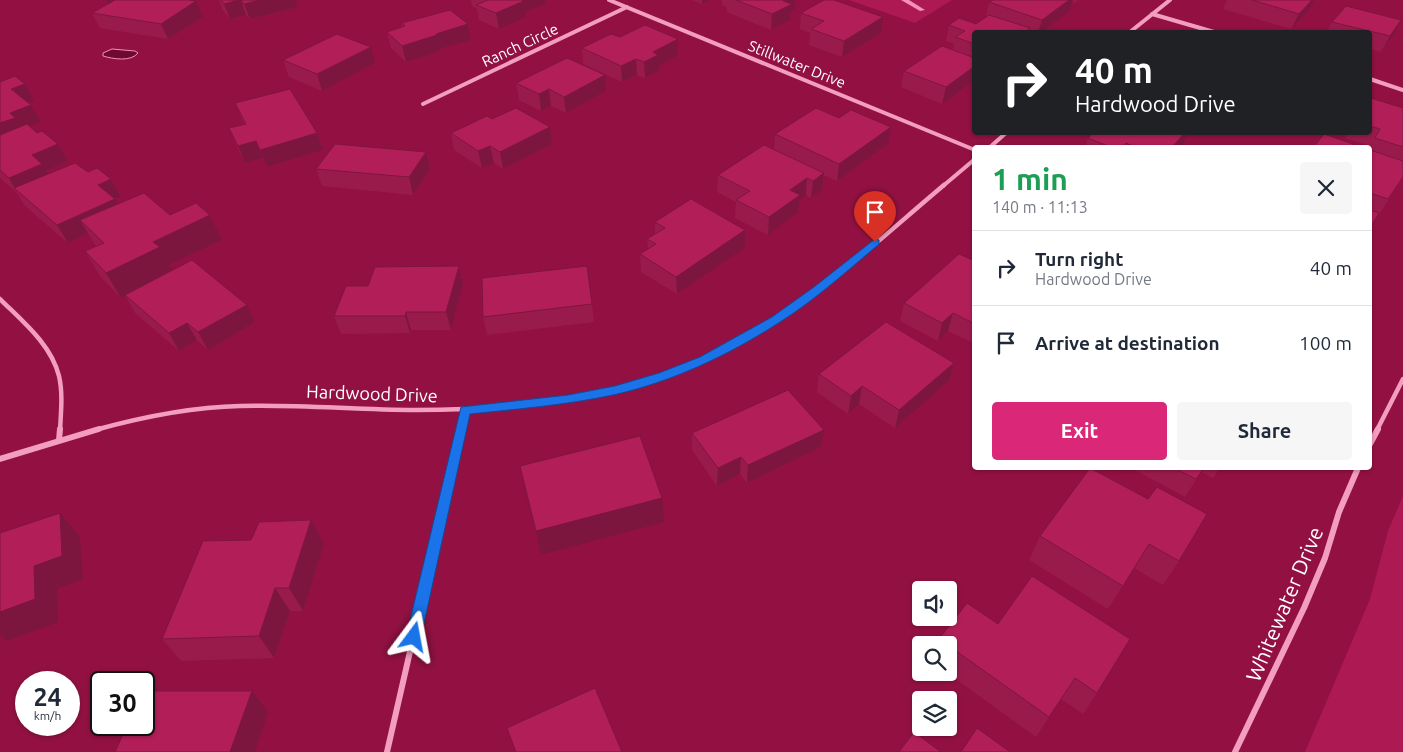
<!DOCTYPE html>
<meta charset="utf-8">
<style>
body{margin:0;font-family:Ubuntu,sans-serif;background:#f6f6f7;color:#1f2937;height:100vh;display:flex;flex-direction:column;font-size:19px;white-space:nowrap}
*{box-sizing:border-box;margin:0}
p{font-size:16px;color:#747a83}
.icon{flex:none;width:28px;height:28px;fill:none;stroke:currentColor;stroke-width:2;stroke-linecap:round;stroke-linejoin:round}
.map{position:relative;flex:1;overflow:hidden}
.details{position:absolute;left:972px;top:145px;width:400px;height:325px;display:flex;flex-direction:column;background:#fff;border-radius:5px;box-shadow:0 1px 4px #0004}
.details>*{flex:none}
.guide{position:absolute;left:972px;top:30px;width:400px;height:105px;border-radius:5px;box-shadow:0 1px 4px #0004;background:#202124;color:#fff;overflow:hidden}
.buttons{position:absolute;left:912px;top:581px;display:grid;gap:10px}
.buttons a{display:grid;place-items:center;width:45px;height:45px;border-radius:5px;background:#fff;box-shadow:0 1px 4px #0004;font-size:25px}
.speed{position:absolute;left:15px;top:671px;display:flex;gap:10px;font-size:25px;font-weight:700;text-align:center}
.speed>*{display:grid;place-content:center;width:65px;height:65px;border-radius:50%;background:#fff;box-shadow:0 1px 4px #0004;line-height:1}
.speed small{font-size:12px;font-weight:400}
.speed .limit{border:2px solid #111;border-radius:8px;background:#fff;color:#111}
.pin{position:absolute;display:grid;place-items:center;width:42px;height:42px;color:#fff;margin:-51px -21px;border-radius:50% 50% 50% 0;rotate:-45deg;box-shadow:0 0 5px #0007}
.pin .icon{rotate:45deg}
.me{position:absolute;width:55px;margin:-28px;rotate:13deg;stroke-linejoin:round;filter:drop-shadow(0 0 4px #0008)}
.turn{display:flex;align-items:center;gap:18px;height:105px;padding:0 20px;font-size:22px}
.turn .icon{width:65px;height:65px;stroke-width:2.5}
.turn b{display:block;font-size:35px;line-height:42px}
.round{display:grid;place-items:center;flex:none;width:52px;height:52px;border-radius:5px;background:#f6f6f7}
.summary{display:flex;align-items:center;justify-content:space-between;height:85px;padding:0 20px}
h1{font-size:30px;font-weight:700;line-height:38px;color:#1e9e55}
.cta{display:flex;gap:10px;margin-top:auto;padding:10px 20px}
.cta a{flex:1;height:58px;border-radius:5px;background:#db2777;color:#fff;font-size:20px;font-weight:700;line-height:58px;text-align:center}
.cta a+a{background:#f6f6f7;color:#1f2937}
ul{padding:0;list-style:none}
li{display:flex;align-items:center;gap:15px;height:75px;padding:0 20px;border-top:1px solid #e0e1e3}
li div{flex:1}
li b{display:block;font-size:19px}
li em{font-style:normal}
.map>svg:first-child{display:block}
.green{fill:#ad1953}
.water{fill:#6e0a2f;stroke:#f68fb9}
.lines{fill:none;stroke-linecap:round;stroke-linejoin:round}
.stream{fill:#f68fb9;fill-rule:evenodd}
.minor-far2{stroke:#f39ebf;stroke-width:4}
.minor-far1{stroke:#f39ebf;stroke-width:4.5}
.minor{stroke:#f39ebf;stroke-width:6}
.wall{fill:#991b4c}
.shaded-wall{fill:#7d163e}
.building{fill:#b21f58;stroke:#7d163e}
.route{fill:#1a73e8;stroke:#114b97}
.labels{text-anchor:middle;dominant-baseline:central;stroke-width:5;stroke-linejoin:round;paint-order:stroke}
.far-street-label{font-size:15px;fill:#fff;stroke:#921142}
.street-label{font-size:18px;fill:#fff;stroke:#921142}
.near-street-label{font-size:21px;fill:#fff;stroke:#921142}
</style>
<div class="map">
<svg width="1403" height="752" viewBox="0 0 1403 752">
<rect width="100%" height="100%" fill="#921142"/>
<path class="green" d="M849,0H952L915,23Z
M1403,496V752H1305L1370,599L1388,531Z"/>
<path class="water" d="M112,49L135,51L138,53C131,62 113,59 103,56V53Z"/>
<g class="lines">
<path class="stream" d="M901,0H909L925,10L920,11Z"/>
<path class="minor-far2" d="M609,0L975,150
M1152,14L1214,32
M1130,32L1170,0
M1370,79L1403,90
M423,104L627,7
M989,148L1007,132
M943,186L975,159"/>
<path class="minor-far1" d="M0,299C22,321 51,344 59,376C63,393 61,412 60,430
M95,430C142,417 191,407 240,406C298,404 356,410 415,410C520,410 629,399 724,351C806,309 875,243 944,185
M460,430L465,410
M1377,430L1403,379"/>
<path class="minor" d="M59,440L60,429
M1370,444L1378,429
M0,459L99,429
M387,752L461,429
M1235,752L1304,608L1325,558L1339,512L1358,468"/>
</g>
<path class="wall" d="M219,0H295L298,7L250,19L246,15L230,19L222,9Z
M471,0H545L546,4L526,12V17L499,29L479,20L477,9L472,6Z
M692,0H709L702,4Z
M722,0H796L795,9L791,11L790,20L771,30L727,12V7L722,5Z
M993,0H1079L1074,3L1072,2L1069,12L1042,32H975V80L942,104L901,87L904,71L953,50L954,44L946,41L949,25L976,24L986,17L989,2Z
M1227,0H1314L1309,10L1291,29L1223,9Z
M108,4L203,17L168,39L100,28L92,13Z
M801,13L881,33L842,57L809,45L810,33L800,29Z
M1401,20L1393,36L1381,52L1370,49V32H1327L1332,22Z
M402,23L468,24L471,40L440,49L441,51L406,62L391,48L387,32L402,27Z
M620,37L678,39V55L659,66V71L645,78L637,75L622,82L583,64L582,48Z
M283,60L375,63L322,91L289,77Z
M0,82L34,101L28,103L41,122L29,126L37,133L58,144L68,161L46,171L48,174L88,172L111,179L121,197L115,199L118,204L170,215H210L222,240L169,265L172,271L255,322L208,350L197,340L179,351L135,313L125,295L121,298L100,276L85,251L96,246L88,233L68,243L25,206L17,193L0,178Z
M516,83L606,91L566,113L551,106L541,111L519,100Z
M1370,100L1403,108V178L1370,228L1369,148L1370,146L1345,138L1348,132H1370Z
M235,103L323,150L267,167L263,158L245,163L236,145L229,128L244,124Z
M492,119L552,144L503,169L494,163L482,168L454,150L451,133Z
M775,134L888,144L837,181L824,175L822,190L811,198L806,195L800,200L798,212L768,235L735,218L736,202L717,192L718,175L774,150Z
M1088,138L1183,145L1180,148H1085Z
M426,152L430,169L413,195L322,186L316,169Z
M655,222L745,230V248L677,294L641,272L640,254L648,249L647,239L655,234Z
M975,261V344L948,331L938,341L900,321L904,303Z
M459,266L463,284L451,330H411L410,333L341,334L334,316L368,286Z
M592,304L594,322L487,335L483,317Z
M954,363L949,381L895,428L859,404L848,414L817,392L819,374Z
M692,433L821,447L747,483L740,474L717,486L692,450Z
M1090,468L1179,561L1163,585L1134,568L1108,609L1029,560L1040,536Z
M1131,468H1220L1213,478L1201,472L1185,497Z
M311,520L324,544L303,611H290L274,658L181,661L162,639L251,540Z
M998,624L1097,693L1083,714L1061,699L1036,737L946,672H949V645H937L939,639Z"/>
<path class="shaded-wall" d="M107,0H132L108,4Z
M239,0H241L246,15L230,19L224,4Z
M260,0H295L298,7L250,19L244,4Z
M520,0H545L546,4L526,12V17L499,29L496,13Z
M702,0H709L702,4Z
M784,0H796L795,9L791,11L790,20L771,30L772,14Z
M1069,0H1073L1069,12L1042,32H1038L1042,20Z
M1312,0H1314L1309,10L1291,29L1299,14Z
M196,1L203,17L168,39L161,24Z
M883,17L881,33L842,57L844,41Z
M1401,20L1393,36L1381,52L1390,36Z
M468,24L471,40L440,49L441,51L406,62L402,46L436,34Z
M678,39V55L659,66V71L645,78L644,62L653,52Z
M371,47L375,63L322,91L317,74Z
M636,59L637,75L622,82L621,66Z
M975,66V80L942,104L946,87Z
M605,75L606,91L566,113L564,97Z
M25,84L34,101L21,105L11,89Z
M549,89L551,106L541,111L539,94Z
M31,105L41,122L22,129L0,144V123L10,113Z
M550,127L552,144L503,169L500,152Z
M891,127L888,144L837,181L839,164Z
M1186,132H1188L1183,145L1180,148H1171Z
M317,133L323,150L267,167L260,150Z
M256,141L263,158L245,163L238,146Z
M58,144L68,161L46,171L53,181L16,191L9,178L32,155Z
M490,146L494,163L482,168L478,151Z
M426,152L430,169L413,195L409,177Z
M824,173L822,190L811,198L813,181Z
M807,178L806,195L800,200L798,212L768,235L769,217L790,190Z
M111,179L121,197L115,199L125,216L80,220L88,233L68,243L57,225L98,185Z
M210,215L222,240L169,265L173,272L121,298L106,273L153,242Z
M745,230V248L677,294L676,277Z
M459,266L463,284L451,330L446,312Z
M247,305L255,322L208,350L198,332Z
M406,312L411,330L410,333L405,316Z
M953,313L948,331L938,341L942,323Z
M187,323L197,340L179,351L169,333Z
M954,363L949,381L895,428L899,410Z
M862,386L859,404L848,414L851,396Z
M824,430L821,447L747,483L748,465Z
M741,457L740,474L717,486L718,468Z
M662,498L664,522L541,555L536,531Z
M60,513L80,537L83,579L57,589L58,622L7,641L0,635V612L34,566Z
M311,520L324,544L303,611L289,588Z
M275,588L290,611L274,658L259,636Z
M252,691L268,712L255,752H230Z"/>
<path class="building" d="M115,0H188L196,1L161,24L92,13Z
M221,0H239L224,4Z
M241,0H260L244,4Z
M488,0H522L524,1L496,13L476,5Z
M736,0H784L783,1L792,4L772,14Z
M824,0H834L883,17L844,41L811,29L824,21L801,13Z
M993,0H1069L1042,20L989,2Z
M1252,0H1312L1299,14Z
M1346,6L1401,20L1390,36L1332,22Z
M450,10L468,24L436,34L437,35L402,46L387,32L405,26L402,23Z
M989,15L1030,28L1025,32H975V44L955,37L965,31L949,25L959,18L976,24Z
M645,25L678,39L653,52L658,55L644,62L636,59L621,66L582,48L611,34L620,37Z
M337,34L371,47L317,74L283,60Z
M942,46L975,58V66L946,87L904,71Z
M567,58L605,75L564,97L549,89L539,94L516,83Z
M15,76L25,84L11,89L31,105L10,113L15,118L0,123V82Z
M290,89L317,133L260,150L256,141L238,146L229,128L246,124L235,103Z
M1371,98L1403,108V147L1375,138L1380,129L1370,126V100Z
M516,108L550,127L500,152L490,146L478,151L451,133L487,116L492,119Z
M816,108L839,118L851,110L891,127L839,164L775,134Z
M27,124L37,133L42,131L58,144L32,155L42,164L9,178L0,170V135Z
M1094,132H1186L1171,148H1137L1126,143L1122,148H1113L1088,138Z
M1324,134L1364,148H1313Z
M335,144L426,152L409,177L316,169Z
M764,145L824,173L813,181L807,178L790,190L800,195L769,217L736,200L750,191L718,175Z
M1370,150L1403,161V177L1388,199L1370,193Z
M75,163L88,172L97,168L111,179L98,185L115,199L57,225L14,188Z
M144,193L170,215L196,203L210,215L153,242L160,247L106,273L85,251L104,243L80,220Z
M691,199L745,230L676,277L640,254L656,244L647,239L665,228L655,222Z
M1370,210L1379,213L1370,228Z
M959,254L975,261V324L953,313L942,323L904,303Z
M192,260L247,305L198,332L187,323L169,333L125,295Z
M459,266L446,312H406L405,316H334L346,286H368L375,267Z
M587,266L592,304L483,317L482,278Z
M886,322L954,363L899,410L862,386L851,396L819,374Z
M788,390L824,430L748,465L741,457L718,468L692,433Z
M640,436L662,498L536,531L520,466Z
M1090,468L1148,499L1157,487L1207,514L1179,561L1149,544L1123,586L1040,536Z
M1174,468H1204L1196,479Z
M60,513L62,556L34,566L35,599L0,612V533Z
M311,520L289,588H275L259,636L162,639L203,541L251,540L259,522Z
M1032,576L1130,639L1097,693L1075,678L1049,717L949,646V645H947L939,639L967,603L998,624Z
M595,688L622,752H516L507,728Z
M144,691H252L230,752H115L127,725H144Z
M977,728L1010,752H961Z
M914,732L941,752H899Z"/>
<path class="route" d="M875,239L879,240V244C847,271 815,300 780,322C729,355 672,382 613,395C566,405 518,409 470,414L421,637L419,642L414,644L408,642L406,637L461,407L568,395L615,386L659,373L700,357L772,317L814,287Z"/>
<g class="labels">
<g class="far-street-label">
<text transform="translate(520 45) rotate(-25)">Ranch Circle</text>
<text transform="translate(797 64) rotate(22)">Stillwater Drive</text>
</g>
<g class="street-label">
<text transform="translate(372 393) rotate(2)">Hardwood Drive</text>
</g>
<g class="near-street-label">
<text transform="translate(1284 604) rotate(-67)">Whitewater Drive</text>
</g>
</g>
</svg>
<div class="buttons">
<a><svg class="icon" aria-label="sound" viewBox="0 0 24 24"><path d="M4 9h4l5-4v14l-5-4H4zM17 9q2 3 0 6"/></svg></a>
<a><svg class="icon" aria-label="search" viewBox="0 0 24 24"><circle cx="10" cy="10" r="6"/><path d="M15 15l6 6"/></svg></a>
<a><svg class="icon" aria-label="layers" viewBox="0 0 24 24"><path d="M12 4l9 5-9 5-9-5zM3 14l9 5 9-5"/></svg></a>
</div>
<div class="speed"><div>24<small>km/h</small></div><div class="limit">30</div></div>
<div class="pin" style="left:875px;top:242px;background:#d93025"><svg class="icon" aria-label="arrive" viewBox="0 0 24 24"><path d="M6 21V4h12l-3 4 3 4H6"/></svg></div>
<svg class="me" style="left:414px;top:637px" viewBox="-20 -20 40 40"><path d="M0-17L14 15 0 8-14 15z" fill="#1a73e8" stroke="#fff" stroke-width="4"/></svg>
<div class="guide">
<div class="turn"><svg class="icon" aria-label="right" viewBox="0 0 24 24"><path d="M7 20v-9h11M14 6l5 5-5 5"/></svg><div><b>40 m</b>Hardwood Drive</div></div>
</div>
<section class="details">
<div class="summary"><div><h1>1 min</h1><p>140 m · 11:13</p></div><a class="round"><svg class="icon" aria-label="close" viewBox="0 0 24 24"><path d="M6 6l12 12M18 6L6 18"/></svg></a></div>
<ul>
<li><svg class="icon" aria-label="right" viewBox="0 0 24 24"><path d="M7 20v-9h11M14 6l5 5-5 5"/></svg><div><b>Turn right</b><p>Hardwood Drive</p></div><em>40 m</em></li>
<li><svg class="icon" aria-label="arrive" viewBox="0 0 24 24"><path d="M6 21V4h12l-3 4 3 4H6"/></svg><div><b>Arrive at destination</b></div><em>100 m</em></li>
</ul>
<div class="cta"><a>Exit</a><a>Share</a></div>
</section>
</div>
